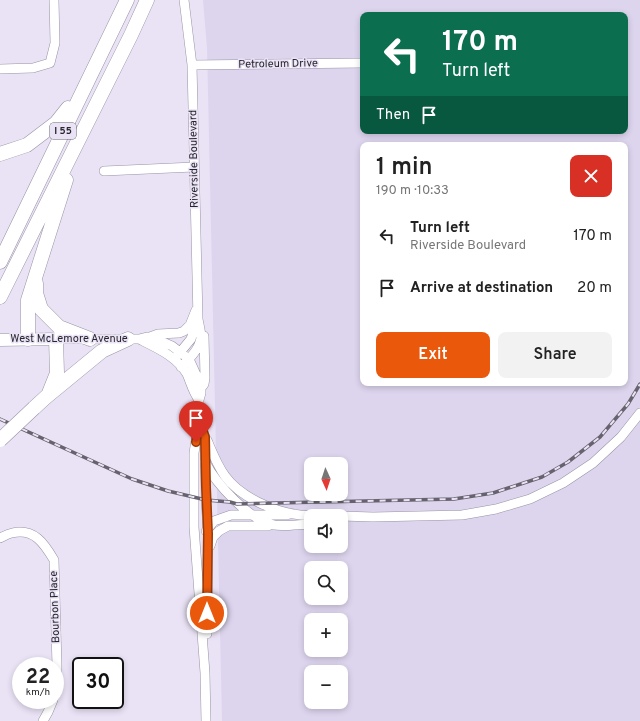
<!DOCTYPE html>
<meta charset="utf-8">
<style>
body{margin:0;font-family:Overpass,sans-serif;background:#f2f2f2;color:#222;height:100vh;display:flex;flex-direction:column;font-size:15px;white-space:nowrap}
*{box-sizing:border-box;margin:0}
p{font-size:13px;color:#767676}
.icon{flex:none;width:22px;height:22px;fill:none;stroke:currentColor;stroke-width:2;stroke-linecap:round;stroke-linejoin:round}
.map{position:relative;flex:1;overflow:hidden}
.details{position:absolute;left:360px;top:142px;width:268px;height:244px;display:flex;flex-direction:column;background:#fff;border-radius:8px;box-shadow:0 2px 6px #0003}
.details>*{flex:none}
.top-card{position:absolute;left:360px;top:12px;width:268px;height:122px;border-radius:8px;box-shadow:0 2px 6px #0003;background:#0b6e4f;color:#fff;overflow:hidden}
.needle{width:26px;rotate:177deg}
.controls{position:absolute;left:304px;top:457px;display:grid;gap:8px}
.controls a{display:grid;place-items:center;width:44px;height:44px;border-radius:8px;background:#fff;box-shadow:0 2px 6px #0003;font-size:20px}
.speed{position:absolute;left:12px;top:657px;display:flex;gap:8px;font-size:20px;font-weight:700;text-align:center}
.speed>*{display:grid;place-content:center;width:52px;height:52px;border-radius:50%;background:#fff;box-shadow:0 2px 6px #0003;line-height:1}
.speed small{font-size:10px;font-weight:400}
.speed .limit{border:2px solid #111;border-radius:6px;background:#fff;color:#111}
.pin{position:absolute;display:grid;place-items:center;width:34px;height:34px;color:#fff;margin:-41px -17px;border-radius:50% 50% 50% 0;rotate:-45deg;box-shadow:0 0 4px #0007}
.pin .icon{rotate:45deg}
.me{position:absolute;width:44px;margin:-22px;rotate:0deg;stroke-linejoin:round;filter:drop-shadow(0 0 3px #0008)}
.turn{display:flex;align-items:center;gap:14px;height:84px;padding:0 16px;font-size:18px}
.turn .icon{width:52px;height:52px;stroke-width:2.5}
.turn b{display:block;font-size:28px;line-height:34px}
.then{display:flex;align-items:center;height:38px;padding:0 16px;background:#0003;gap:8px;font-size:15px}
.round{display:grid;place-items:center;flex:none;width:42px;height:42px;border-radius:8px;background:#f2f2f2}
.overview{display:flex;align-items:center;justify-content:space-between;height:68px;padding:0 16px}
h1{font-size:24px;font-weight:600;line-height:30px}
.action{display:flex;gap:8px;margin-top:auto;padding:8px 16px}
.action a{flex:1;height:46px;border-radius:8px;background:#ea580c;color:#fff;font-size:16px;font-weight:600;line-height:46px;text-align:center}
.action a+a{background:#f2f2f2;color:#222}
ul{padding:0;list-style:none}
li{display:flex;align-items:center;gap:12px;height:52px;padding:0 16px}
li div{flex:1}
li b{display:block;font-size:15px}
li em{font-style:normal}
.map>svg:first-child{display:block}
.built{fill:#ddd5ee;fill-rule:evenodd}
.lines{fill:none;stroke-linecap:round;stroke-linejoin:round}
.minor-casing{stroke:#9993a4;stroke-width:10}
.major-casing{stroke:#9993a4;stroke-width:13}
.highway-casing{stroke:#9993a4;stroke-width:15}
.minor{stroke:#fff;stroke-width:9}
.major{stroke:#fff;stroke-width:12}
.highway{stroke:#fff;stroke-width:14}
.rail-casing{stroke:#67636e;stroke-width:3.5}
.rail{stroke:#eae3f6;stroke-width:2;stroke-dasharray:6;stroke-linecap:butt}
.highway-bridge-casing{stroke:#9993a4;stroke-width:15;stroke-linecap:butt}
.highway-bridge{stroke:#fff;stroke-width:14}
.route-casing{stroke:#983908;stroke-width:10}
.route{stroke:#ea580c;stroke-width:7}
.labels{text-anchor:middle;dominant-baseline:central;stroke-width:3;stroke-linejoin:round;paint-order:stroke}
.shield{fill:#eae3f6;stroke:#625f69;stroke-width:1}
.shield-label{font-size:10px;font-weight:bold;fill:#28262d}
.street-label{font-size:11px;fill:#28262d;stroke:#eae3f6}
</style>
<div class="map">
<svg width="640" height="721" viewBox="0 0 640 721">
<rect width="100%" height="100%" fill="#eae3f6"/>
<path class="built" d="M203,0H640V721H222L207,48ZM363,15H625V131H363ZM363,145H625V383H363ZM311,464H341V494H311ZM311,516H341V546H311ZM311,568H341V598H311ZM311,620H341V650H311ZM311,672H341V702H311Z"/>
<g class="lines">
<defs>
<path id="minor" d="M192,65L363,63
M0,69L33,68L50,63L55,43L54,0
M104,171L194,167
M150,337L158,334L179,333L184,331L190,325L196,310
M56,339H139L147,337L154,338L172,346L189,359L199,381L201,388V393L199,400V420L194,453V527L205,673L206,721
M139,339C157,348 176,356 187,374C191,383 193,392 199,400
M177,356L191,339L197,320
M181,367C189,359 199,350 201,338C201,332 199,325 198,319L192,65L184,0
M201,388L204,384L205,378L204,336
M205,437L206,500L208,534L207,634
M207,440C212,452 217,465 225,476C240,497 274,512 300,515C311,516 322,516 334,516
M205,462C216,484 249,520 274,525C282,527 302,524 311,524
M341,516L373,517L462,515L496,509L530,499L563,483L593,463L621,437L640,413
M206,531L214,521L231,515H287
M0,538C4,536 8,534 12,533C34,528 44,543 54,560L57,666V690L55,695
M210,546L213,537L219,531L228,526H268
M43,721L48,712L53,700"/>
<path id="major" d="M0,340L56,339"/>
<path id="highway" d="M0,154L27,145L56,123L68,108
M0,262L127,0
M36,283V293L41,309L59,327L90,339
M0,297L131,35L147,0
M28,339V300L66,180
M49,393L57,373L56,339
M34,408L46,397L102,351L128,339"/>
</defs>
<use href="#minor" class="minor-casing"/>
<use href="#major" class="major-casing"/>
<use href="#highway" class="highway-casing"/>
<use href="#minor" class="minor"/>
<use href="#major" class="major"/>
<use href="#highway" class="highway"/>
<defs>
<path id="rail" d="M0,419L132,479L168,491L206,500L230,502L237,504L454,499L493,493L542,477L568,462L600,437L628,404L640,384"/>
</defs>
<use href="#rail" class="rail-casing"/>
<use href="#rail" class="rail"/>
<defs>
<path id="highway-bridge" d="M0,440L34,408"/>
</defs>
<use href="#highway-bridge" class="highway-bridge-casing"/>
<use href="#highway-bridge" class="highway-bridge"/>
</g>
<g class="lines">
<defs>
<path id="route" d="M196,442L199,420L205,437L206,487L208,534L207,613"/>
</defs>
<use href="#route" class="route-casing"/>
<use href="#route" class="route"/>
</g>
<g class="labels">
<rect class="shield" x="50" y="123" width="26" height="16" rx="3"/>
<g class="shield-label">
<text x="63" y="131">I 55</text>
</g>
<g class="street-label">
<text transform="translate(278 64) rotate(-1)">Petroleum Drive</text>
<text transform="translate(194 159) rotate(-91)">Riverside Boulevard</text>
<text x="69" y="339">West McLemore Avenue</text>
<text transform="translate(55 607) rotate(-92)">Bourbon Place</text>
</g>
</g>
</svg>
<div class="controls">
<a><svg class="needle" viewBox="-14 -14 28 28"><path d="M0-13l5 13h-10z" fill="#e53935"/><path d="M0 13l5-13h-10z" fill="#767676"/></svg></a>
<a><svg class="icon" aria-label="sound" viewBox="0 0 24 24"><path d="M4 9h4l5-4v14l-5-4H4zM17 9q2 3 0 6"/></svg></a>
<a><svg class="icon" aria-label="search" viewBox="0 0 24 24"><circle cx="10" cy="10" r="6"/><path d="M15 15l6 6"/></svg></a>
<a>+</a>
<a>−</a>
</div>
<div class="speed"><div>22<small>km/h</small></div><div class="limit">30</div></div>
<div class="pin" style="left:196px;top:442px;background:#d93025"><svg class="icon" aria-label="arrive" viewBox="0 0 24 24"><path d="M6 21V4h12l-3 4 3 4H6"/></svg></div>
<svg class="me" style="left:207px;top:613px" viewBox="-20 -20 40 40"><circle r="17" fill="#ea580c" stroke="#fff" stroke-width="3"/><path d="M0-11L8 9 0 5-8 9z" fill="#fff"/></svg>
<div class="top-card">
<div class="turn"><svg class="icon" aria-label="left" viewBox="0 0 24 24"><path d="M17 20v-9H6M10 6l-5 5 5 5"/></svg><div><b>170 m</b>Turn left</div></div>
<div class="then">Then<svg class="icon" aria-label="arrive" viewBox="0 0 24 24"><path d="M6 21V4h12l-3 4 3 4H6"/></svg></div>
</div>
<section class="details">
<div class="overview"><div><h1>1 min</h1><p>190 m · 10:33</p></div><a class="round" style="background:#d93025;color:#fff"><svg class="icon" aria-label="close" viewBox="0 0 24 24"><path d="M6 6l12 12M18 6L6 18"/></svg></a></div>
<ul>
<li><svg class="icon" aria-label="left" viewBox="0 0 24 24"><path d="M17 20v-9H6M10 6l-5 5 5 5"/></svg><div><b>Turn left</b><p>Riverside Boulevard</p></div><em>170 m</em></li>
<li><svg class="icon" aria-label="arrive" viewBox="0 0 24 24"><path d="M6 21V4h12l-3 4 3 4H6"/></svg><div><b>Arrive at destination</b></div><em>20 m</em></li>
</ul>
<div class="action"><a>Exit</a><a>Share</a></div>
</section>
</div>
